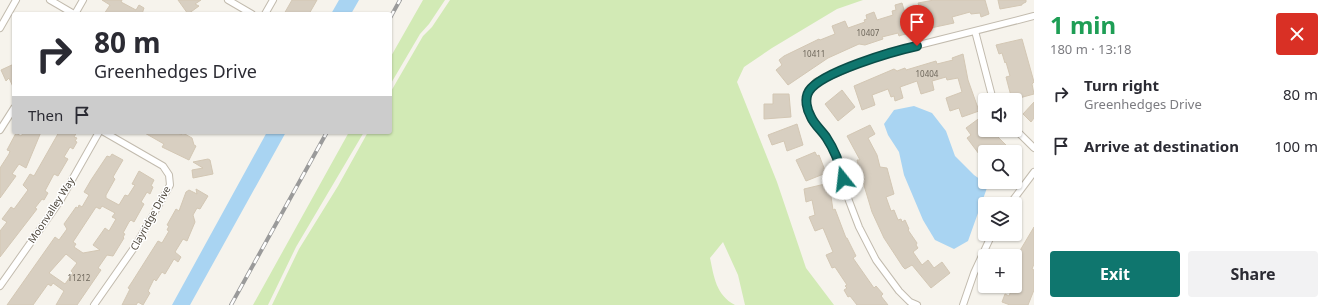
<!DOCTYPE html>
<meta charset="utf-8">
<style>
body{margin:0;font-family:"Noto Sans",sans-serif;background:#f2f2f3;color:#2b2b33;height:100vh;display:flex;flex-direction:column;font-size:15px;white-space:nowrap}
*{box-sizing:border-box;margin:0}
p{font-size:13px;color:#7c7c81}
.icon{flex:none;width:22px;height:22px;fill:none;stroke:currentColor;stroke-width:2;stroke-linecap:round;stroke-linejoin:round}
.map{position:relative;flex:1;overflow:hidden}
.panel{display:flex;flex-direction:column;background:#fff;width:300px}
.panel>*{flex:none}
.banner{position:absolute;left:12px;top:12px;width:380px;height:122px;border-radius:4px;box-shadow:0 1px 3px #0004;background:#fff;color:#2b2b33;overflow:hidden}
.fabs{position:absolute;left:978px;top:93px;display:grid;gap:8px}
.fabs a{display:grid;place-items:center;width:44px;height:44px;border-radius:4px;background:#fff;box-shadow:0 1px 3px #0004;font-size:20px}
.pin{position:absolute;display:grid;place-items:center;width:34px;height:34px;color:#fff;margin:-41px -17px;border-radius:50% 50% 50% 0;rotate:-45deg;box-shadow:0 0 4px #0007}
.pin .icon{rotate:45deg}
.me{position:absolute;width:44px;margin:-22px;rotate:344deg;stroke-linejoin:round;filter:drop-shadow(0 0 3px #0008)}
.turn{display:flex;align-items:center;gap:14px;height:84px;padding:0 16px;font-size:18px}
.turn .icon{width:52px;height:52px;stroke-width:2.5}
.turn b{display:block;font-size:28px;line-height:34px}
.then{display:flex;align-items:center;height:38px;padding:0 16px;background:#0003;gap:8px;font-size:15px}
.round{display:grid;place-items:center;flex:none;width:42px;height:42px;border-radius:4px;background:#f2f2f3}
.summary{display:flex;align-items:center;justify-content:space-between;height:68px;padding:0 16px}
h1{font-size:24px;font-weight:700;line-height:30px;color:#1e9e55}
.action{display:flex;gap:8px;margin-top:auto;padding:8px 16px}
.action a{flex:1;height:46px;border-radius:4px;background:#0f766e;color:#fff;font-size:16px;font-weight:700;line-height:46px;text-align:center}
.action a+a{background:#f2f2f3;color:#2b2b33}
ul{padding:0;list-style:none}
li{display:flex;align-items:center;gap:12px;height:52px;padding:0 16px}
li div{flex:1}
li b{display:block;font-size:15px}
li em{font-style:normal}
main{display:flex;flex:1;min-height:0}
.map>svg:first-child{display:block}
.green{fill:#d2eab5}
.water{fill:#a9d4f2}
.building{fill:#d8cfc1;stroke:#d3c7b4;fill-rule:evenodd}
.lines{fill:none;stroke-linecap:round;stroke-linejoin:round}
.minor-casing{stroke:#c2bbae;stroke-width:8}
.minor{stroke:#fff;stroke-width:6}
.rail-casing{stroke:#9a9a9a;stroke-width:4}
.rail{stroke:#fff;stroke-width:2.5;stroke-dasharray:8;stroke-linecap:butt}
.route-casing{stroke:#0a4d48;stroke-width:10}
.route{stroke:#0f766e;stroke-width:7}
.labels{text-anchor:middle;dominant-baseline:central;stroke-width:3;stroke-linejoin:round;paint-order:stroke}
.number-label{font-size:8px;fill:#6e675b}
.street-label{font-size:10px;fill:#4b4439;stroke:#fff}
</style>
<main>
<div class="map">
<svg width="1034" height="305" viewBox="0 0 1034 305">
<rect width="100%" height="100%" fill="#f6f3ec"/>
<path class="green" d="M423,0H445L429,24L420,34L390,85V58Z
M450,0H863L837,9L772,48L744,67L737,82L777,182L806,268L834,305H745L738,275L723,242L710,258C714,277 716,295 735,305H272L299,249L338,186L368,132H390V93L423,36L432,27Z
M349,132H364L296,247L268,305H253Z"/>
<path class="water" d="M339,0H359L351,14H331Z
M914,106L932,113L946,131L955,156L974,175L988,185L968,241L954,249L935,240L923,220L904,175L899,152L888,135L884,124L894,110Z
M267,132H286L190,305H172Z"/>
<path class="building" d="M102,0H122L121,2L136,10L139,5L144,8L142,14H104L110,5Z
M178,0H201L195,4L199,6L188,14Z
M292,0H317L309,14H284Z
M934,0H985L989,14L981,17L980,13L971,14L970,12L952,17L954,23L926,29V27H923L909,31L910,33L902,35L899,36L898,33L882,37L883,39L865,45L859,44L828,58L788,85L776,70L782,65L779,60L784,56L819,39L820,40L835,34L832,26L845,21L848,28L865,22L864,20L867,19L866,15L874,12L877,20L893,15L892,11L896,10L895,5L902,3L905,13L920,9L918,3Z
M998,0H1026V2L1022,4V5L1000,9Z
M1022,39L1034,82L1032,84L1034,94L1012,100L1006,77L1010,76L1006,62L1005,63L1002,53L999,54L996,45Z
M963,54L968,80L979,111L962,117L959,108L950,111L946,98L962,92L958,78L947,80L946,77L932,81L934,90L921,94L917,81L900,87L903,98L895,101L894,96L891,97L888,89L872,95L875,105L862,110L854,86L894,69L897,71L905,68L906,70L936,61L937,64L953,60L952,58Z
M14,64V89L9,78L6,81L1,70Z
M842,90L855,107L838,121L825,104Z
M773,94H789L791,117L764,119V104H773Z
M1034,102V118L1031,122L1023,114Z
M981,117L985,122V130H1000L995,134L1013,152H985V162L967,138L971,135L966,128Z
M797,124L803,145L787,151L784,141L772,145L768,135Z
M870,125L875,134L868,138L877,155L880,167L887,168L894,194L886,197L891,211L894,210L898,220L901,219L902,222L905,220L909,229L908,230L917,243L916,245L918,248L913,252L922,265L928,260L934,268L942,262L950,273L931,288L912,265L905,269L903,267L884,238L872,212L860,172L857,160H860L847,136Z
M24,132H41L26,168L19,164L12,174L16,176L0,198V168L9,154L10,151L7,150L16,133L21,136Z
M59,132H77L74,137L77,138L75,141L77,142L73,149L70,147L64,157L68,159L58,176L54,174L46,189L45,191L48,193L44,200L42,199L35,208L37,209L0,257V231L7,222L2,219L11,207L14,209L28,190L23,185L30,174L34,176Z
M143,132H177L181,135L183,133L192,138L194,145L196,146L189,160L162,147L164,144Z
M815,152L817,156L819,155L826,173L806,181L796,160Z
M112,154L123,160L113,177L115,179L106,195V198L119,205L125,195L128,196L135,185L132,184L139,171L154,180L151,186L153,187L150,194L147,192L141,202L144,204L134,222L131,220L129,222L123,233L125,234L123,237L124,238L113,256L107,255L98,268L101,270L77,305H56L64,291L53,283L51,286L48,284L33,305H7L55,237L59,240L67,229L64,224L76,207L78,208L79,205L82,207L89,195L84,192L91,180L107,156L110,157ZM102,206L115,213L112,217L116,219L109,231L105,228L93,245L100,250L83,253L74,247L76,244L73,242L96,207L100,209ZM66,254L77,263L71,271L73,273L65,284L49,273Z
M208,159L210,160L213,174L193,178L192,170L203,168L193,162Z
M829,183L833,210L835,209L846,238H847L856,256L853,258L874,288L876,286L883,294L881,296L888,305H857L850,296L848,297L844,290L847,288L845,286L847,285L835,267L832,268L826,255L833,252L823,228L815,231L809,217L815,215L812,200L806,202L804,189Z
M196,189L208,196L200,209L197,208L193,215L195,222L187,241L183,239L175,252L181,257L178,262L174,259L165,274L162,272L156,281L154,279L148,291L150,293L143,305L138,302L136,305H122L130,289L128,288L132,282L158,241L162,243L169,231L167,230L169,226L167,225L176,209L179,211L186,192L189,190L197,194Z
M1034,227V264L1032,269L1034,270V290L1028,305H1010L1002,302L1005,294L1009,296L1013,286H1015V259Z"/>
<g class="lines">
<defs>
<path id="minor" d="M50,0L74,14
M228,0L252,14
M75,14L83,0
M265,14L273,0
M0,28L16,0
M975,31L993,100
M1015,129L1034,148
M0,130L14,108
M1010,204L1034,172
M0,286L60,201L99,132
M94,305L136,245L170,185L169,175L163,166L104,132
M917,305L910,302L899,291L876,260L859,227L846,193L840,165L826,137L811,119L808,110L806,101L808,92L816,82L860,63L903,49L1034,16
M963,305L974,273L992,234"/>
</defs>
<use href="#minor" class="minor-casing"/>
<use href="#minor" class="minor"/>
<defs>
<path id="rail" d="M390,18L400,0
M231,305L327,132"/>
</defs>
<use href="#rail" class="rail-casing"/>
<use href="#rail" class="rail"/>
</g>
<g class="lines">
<defs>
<path id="route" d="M843,179C840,164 834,149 826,137C821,130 814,124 811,117C807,110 804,99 809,91C821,72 894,51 917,46"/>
</defs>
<use href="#route" class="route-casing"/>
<use href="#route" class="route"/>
</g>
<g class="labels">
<g class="number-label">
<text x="868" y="32">10407</text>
<text x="814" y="53">10411</text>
<text x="927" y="73">10404</text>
<text x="79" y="277">11212</text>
</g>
<g class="street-label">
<text transform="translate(51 210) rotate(-57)">Moonvalley Way</text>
<text transform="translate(150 218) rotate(-61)">Clayridge Drive</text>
</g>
</g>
</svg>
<div class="fabs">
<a><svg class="icon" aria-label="sound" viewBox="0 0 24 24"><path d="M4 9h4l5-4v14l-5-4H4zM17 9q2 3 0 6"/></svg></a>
<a><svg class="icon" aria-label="search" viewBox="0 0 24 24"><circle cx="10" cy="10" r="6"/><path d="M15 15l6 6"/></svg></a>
<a><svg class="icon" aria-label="layers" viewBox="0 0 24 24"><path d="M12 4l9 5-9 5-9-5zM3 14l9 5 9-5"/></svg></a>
<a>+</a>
</div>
<div class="pin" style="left:917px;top:46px;background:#d93025"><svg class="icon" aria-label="arrive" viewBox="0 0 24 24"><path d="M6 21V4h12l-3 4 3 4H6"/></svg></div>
<svg class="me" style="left:843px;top:179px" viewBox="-20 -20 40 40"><circle r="19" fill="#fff"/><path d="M0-13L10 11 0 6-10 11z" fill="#0f766e"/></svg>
<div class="banner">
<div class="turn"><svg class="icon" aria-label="right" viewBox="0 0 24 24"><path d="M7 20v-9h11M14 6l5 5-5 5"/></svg><div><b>80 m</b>Greenhedges Drive</div></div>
<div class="then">Then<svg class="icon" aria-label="arrive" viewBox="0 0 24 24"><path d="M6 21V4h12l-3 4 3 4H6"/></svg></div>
</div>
</div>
<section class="panel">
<div class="summary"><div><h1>1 min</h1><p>180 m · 13:18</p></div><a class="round" style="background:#d93025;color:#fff"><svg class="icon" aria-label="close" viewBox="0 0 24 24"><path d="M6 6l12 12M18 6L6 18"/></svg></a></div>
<ul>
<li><svg class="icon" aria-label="right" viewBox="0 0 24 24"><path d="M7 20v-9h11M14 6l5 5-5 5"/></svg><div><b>Turn right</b><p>Greenhedges Drive</p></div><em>80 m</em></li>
<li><svg class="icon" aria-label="arrive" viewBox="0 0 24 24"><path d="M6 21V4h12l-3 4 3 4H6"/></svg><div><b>Arrive at destination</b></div><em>100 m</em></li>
</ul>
<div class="action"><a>Exit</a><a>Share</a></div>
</section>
</main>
